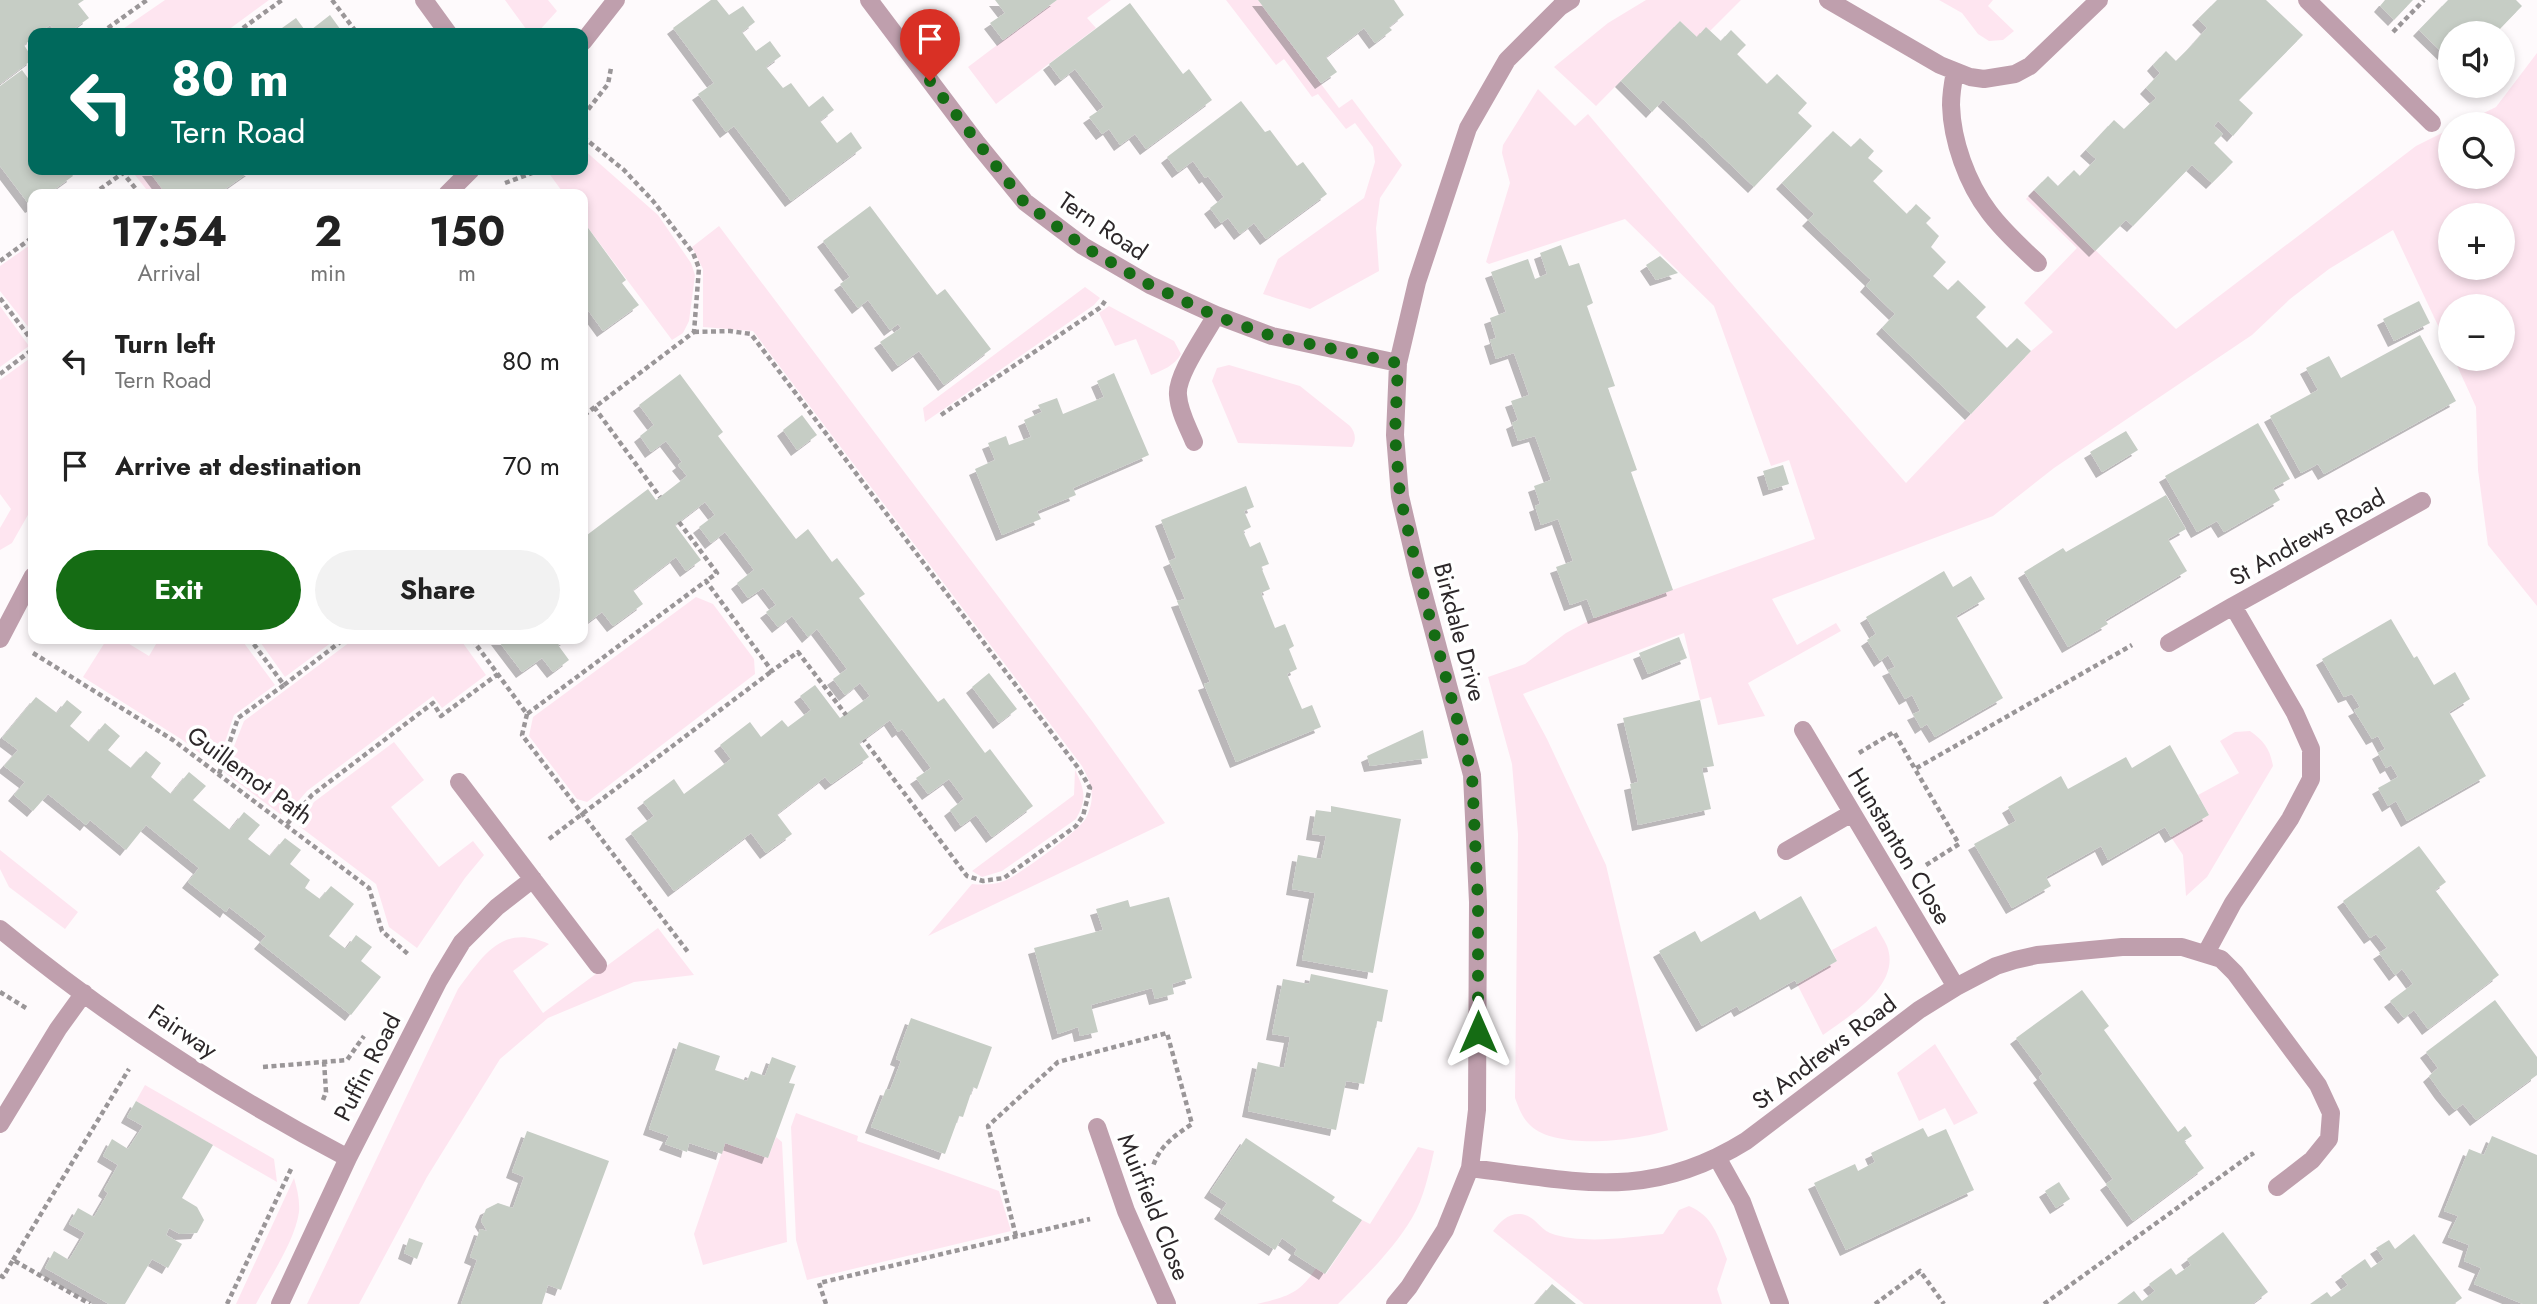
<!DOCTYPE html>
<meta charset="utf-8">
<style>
body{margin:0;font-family:Jost,sans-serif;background:#f2f2f2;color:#222;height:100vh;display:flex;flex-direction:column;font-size:26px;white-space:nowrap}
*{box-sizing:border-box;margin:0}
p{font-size:23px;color:#767676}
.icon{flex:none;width:38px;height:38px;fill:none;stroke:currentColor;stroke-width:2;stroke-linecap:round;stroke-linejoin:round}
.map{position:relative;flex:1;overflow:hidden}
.sheet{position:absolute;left:28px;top:189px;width:560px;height:455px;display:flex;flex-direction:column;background:#fff;border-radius:14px;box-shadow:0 4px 10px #0003}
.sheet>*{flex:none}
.top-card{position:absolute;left:28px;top:28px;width:560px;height:147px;border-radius:14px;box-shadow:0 4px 10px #0003;background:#00695c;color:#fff;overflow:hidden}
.controls{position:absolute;left:2438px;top:21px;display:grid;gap:14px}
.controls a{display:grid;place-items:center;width:77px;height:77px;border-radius:50%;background:#fff;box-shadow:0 4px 10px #0003;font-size:35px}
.pin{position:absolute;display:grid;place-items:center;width:60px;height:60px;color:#fff;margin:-72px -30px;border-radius:50% 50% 50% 0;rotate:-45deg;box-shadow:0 0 7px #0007}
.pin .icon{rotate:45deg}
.me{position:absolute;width:77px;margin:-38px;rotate:0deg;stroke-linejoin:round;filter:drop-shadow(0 0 5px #0008)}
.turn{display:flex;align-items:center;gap:24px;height:147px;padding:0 28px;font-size:32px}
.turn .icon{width:91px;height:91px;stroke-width:2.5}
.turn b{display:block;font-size:49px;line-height:60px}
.eta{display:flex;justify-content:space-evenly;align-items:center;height:119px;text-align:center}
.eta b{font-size:42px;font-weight:700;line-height:49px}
.button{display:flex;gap:14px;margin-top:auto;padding:14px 28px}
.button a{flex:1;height:80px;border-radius:42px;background:#156c14;color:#fff;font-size:28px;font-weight:700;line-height:80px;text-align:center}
.button a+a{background:#f2f2f2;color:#222}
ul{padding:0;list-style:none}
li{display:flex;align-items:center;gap:21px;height:105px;padding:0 28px}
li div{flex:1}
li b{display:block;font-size:26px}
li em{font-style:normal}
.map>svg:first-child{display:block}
.green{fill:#fee5f0;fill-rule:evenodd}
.building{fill:#c6cdc5;filter:url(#shadow)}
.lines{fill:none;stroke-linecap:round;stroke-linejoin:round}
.path{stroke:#9a9698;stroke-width:4.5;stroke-dasharray:5 3.5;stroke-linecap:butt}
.minor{stroke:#bf9fad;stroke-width:18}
.route{stroke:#156c14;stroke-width:12;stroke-dasharray:0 21.6}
.labels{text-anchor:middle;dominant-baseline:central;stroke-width:7;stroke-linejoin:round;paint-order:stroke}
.street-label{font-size:24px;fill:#2c2729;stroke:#fff}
</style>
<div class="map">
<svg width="2537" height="1304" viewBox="0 0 2537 1304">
<defs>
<filter id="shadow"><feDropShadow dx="-6" dy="6" stdDeviation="0" flood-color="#0004"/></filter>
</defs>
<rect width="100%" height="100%" fill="#fefafc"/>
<path class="green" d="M165,0H269L224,33H117Z
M505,0H548L557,11L537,33H529Z
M1057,0H1111L1087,18L1096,28L996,104L968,67Z
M1226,0H1258L1339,108L1352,99L1402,165L1380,198L1376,228L1379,271L1310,309L1263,294L1278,259L1364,198L1375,162L1373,147L1355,123L1346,129L1318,94L1312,97L1284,59L1276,65Z
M1646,0H1741L1710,31L1706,27L1697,37L1680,21L1596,106L1554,67L1608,23Z
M1939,0H1993L1988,6L2014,31L2003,40L1989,41L1978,34L1962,13Z
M2537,53V606L2488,545L2478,470L2476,407L2454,359H2502V306H2450V351L2393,230L2329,269L2290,299L2252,335L2054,468L1993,516L1772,599L1797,645L1836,623L1841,631L1748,683L1765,716L1718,725L1711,697L1700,700L1684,633L1523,694L1547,739L1606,865L1668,1130C1637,1141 1556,1150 1531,1126C1522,1118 1519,1108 1515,1098L1518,834L1512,764L1488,677L1525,664L1566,633L1594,618L1815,539L1789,460L1771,466L1714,306L1625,219L1489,264L1486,262L1510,183L1502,153L1503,145L1538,89L1575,126L1588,114L1738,291L1906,483L2031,351L2053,332L2024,303L2077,248L2026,199L2034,190L2176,329L2416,146L2450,129V177H2502V124H2461L2496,107ZM2450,215H2502V268H2450Z
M583,149L658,215L691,263L695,275L689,321L683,333L672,340L583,221V194H564L548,172L550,170H583Z
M131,170H148L166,194H150Z
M719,226L1092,721L1165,823L928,936L972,884C983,885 994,885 1004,881C1018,876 1080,830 1086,818C1096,797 1092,785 1082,766L753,331L703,327V269L692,247Z
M33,243V333L0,291V266Z
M1085,287L1100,298L1094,305L925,422L923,408Z
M0,306L29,346L0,367Z
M1109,306L1174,341L1181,354C1174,366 1163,370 1151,375L1136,339L1115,346L1099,313Z
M33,356V506L12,543L0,550V528L11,509L0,494V380Z
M1229,365L1300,386L1350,426C1355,432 1357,439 1352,447L1238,443L1212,381L1217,368Z
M696,597L713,604L754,659L755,674L587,802L577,799L529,736L533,717Z
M107,639H121L149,656L159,639H241L275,685L234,715L217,766L181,739L83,677Z
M258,639H336L285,677Z
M354,639H460L486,675L442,708L433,696L307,791L289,812L280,814L224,772L244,721Z
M2250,731C2264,741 2270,749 2273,766L2207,877L2186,896L2183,855L2171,837L2209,815L2198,795L2239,773L2220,741L2235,732Z
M394,742L424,780L391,807L439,867L473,841L484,855L465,878L417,948L389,927L376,884L299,826L314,802Z
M1075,770C1085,790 1087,799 1076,819L1002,871L982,877L972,871L1074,795Z
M0,850L78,912L65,929L9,887L0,869Z
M1876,926C1879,932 1884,939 1887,946C1902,985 1849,1016 1823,1035L1797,984L1837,961L1832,950Z
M658,928L694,975L634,982L548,1018L500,1059L427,1177L359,1304H307L458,989C484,955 502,923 549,944L513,971L543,1013Z
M1935,1044L1978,1113L1954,1125L1945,1108L1919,1121L1897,1073Z
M145,1085L274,1159L277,1182L136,1101Z
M796,1113L858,1136L857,1141L999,1191L1011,1231L807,1280L796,1240L791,1127Z
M776,1137L782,1142L787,1242L703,1265L694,1234L725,1143L768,1158Z
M1418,1147L1434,1151C1429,1173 1424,1198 1412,1218C1393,1250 1365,1277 1338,1304H1257C1286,1297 1300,1294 1316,1268L1326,1274L1362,1220L1370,1224Z
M294,1178C297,1189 300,1200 299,1212C295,1241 270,1277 256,1304H236Z
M1689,1206C1713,1216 1718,1236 1727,1259L1717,1289L1722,1304H1584L1493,1231C1500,1222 1507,1214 1519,1214C1534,1214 1538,1228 1550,1233C1582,1245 1630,1237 1663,1234L1679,1210Z"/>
<path class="building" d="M0,0H84L78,4L89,18L68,33H57L50,25L39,33H33V38L24,45L33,59L0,84Z
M711,0H717L729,15L743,6L755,22L742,32L756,51L770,41L781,56L766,67L783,88L791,83L809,107L823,96L834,110L820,121L837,143L851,132L862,148L791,201L734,126L726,132L698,94L714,83L673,28Z
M995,0H1057L1003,40L990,23L1005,13Z
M1258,0H1394L1404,15L1389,27L1392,30L1375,43L1364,28L1326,57L1337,72L1321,83Z
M2217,0H2266L2303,35L2239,100L2253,113L2233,136L2218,121L2214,126L2223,134L2214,143L2233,162L2212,183L2192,165L2133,226L2126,220L2095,251L2034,190L2048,176L2058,186L2074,170L2080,176L2096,159L2086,150L2114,120L2124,129L2156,98L2146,88L2160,73L2153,65L2166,51L2176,61L2192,45L2207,28L2198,19Z
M2385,0H2413L2394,20L2380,6Z
M2448,0H2516L2522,6L2496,33H2450V60L2419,30Z
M1130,3L1183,74L1189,69L1212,100L1146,149L1135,134L1120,145L1109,129L1102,134L1089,117L1104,107L1075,69L1061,80L1049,64Z
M330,15L343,33H275L296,18L307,33Z
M1680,21L1697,37L1706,27L1721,41L1731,30L1746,45L1737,54L1767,84L1777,74L1807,103L1798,113L1812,126L1754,187L1663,100L1652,112L1621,81Z
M22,70L33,85V170H69L73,176L48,194H33V206L31,207L0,166V86Z
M1241,101L1265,132L1270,130L1297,166L1303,162L1327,194L1266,239L1254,223L1240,234L1228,218L1221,223L1210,208L1224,197L1208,176L1205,178L1193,161L1178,172L1167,157Z
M1833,131L1851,147L1860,138L1874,151L1868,158L1883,171L1873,181L1907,214L1916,204L1931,218L1926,223L1939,236L1931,247L1946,262L1933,276L1948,290L1958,280L1986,307L1976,317L2007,348L2017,338L2031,351L1971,414L1882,328L1895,314L1866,286L1871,280L1808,220L1814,214L1782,183Z
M148,170H252L218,194H166Z
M870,206L937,295L945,289L991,349L944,385L919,351L898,366L880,342L901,328L898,324L890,330L868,300L858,308L840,284L850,277L823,241Z
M583,221L626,280L622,283L639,305L603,331L587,309L583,312Z
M1561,245L1569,266L1579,263L1593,303L1587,306L1615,386L1608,388L1637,470L1631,472L1673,590L1594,618L1587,599L1570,605L1556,567L1573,561L1558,519L1541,525L1535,506L1540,504L1534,486L1551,480L1535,436L1518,441L1512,423L1518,420L1511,401L1529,395L1514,353L1496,359L1490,340L1496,338L1490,318L1506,312L1491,272L1528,259L1535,279L1547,274L1540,253Z
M1660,256L1678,273L1656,280L1646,265Z
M2419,301L2430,323L2394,341L2383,319Z
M2420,335L2456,401L2324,474L2318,464L2301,473L2270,416L2318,390L2306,368L2329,356L2341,378Z
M1114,373L1149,455L1073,488L1076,495L1037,511L1041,519L1002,535L975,469L995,460L988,443L1006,436L1009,445L1031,437L1024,420L1042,412L1038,405L1057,398L1063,414L1104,397L1097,381Z
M680,374L723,432L718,436L796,539L808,529L832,562L837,558L865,594L859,598L938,702L944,698L985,753L990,749L1033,806L992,837L976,815L961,826L950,810L964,799L949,779L928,794L916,778L931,768L902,729L898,732L890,720L859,743L869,757L831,784L825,777L777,814L792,834L766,853L751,833L674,891L631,833L654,816L643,802L674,779L684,794L731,759L720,745L750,722L761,737L782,720L788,727L811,710L800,696L815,685L840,718L870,696L860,683L845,695L833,679L847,669L817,629L808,637L792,616L778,627L766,612L776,605L763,588L748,598L737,583L754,570L725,532L711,543L699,527L715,515L705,502L675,525L701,560L686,571L676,557L633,590L643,604L613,626L602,612L583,626V538L648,489L656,500L687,476L678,465L682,462L666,441L651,452L640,436L654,425L639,405Z
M802,415L817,435L797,450L783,430Z
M2258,423L2290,479L2273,488L2280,500L2224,532L2217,521L2197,532L2165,476Z
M2126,431L2138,450L2102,472L2090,452Z
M1783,465L1789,484L1769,490L1763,471Z
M1246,486L1254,507L1244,511L1251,527L1243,531L1250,547L1260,542L1269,564L1261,567L1270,589L1261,593L1275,628L1285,624L1294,646L1289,649L1297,669L1287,674L1302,709L1312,705L1321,727L1236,762L1204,684L1210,682L1177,601L1185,599L1169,561L1176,558L1161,520Z
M2166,495L2186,529L2168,539L2187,571L2105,620L2108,624L2068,647L2024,572L2063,548L2066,552Z
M1944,571L1953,587L1971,576L1985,599L1956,616L2003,698L1935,737L1927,724L1921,728L1913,714L1920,711L1912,695L1905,699L1888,670L1895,667L1888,655L1880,661L1867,640L1876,634L1866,617Z
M2391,619L2414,658L2417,656L2434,685L2455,672L2470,699L2449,712L2486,776L2407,821L2396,801L2388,806L2378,788L2398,777L2391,765L2386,768L2378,753L2385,749L2378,736L2372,739L2354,710L2360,707L2352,694L2344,697L2322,659Z
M1679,637L1687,658L1648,674L1639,653Z
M497,639H567L558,645L569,660L553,672L542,658L522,672Z
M989,673L1017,709L999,723L972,687Z
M36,697L57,713L67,700L82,712L70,726L89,742L105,723L120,736L108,750L131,768L146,751L161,763L151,777L171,794L189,772L206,786L193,800L230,830L244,812L260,825L248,839L270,856L285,838L301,850L290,864L310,880L305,888L320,899L331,886L354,904L329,936L346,949L356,935L372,947L361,961L381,977L351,1015L260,943L266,936L229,907L226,912L188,882L199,868L146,825L126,850L90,820L86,825L48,794L33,811L14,795L25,782L4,766L18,750L2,738Z
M1700,700L1714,766L1702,768L1711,809L1638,825L1630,784L1638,782L1623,718Z
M1423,730L1428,758L1370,766L1367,756Z
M2170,745L2209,815L2171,837L2165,827L2108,860L2101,846L2046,877L2051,886L2012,908L1974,844L2016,821L2008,807L2061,776L2068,789L2126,757L2132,768Z
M1331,806L1401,819L1373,973L1302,960L1315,893L1292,889L1298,855L1321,859L1326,836L1312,834L1316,810L1331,812Z
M2419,846L2446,882L2435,890L2499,975L2428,1029L2414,1010L2404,1018L2390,1001L2413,984L2402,969L2395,975L2379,953L2387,948L2376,934L2370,938L2343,901Z
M1801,896L1837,961L1797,984L1795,980L1740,1011L1737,1006L1702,1026L1659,951L1695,931L1701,942L1755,911L1760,920Z
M1169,897L1192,978L1172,984L1174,994L1155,999L1152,988L1091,1005L1098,1032L1080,1036L1078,1027L1058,1034L1034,948L1103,930L1096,909L1128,900L1130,907Z
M1311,974L1388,990L1382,1022L1377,1021L1364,1084L1346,1081L1336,1130L1248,1111L1258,1062L1284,1068L1290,1037L1272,1034L1283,979L1309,984Z
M2082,990L2109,1026L2104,1030L2178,1132L2185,1126L2192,1136L2184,1141L2204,1168L2133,1221L2106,1184L2113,1179L2039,1077L2043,1074L2016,1038Z
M2495,1000L2537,1057V1075L2476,1120L2463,1104L2455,1110L2441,1093L2429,1076L2438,1068L2426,1052Z
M911,1018L992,1047L977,1089L973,1087L963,1117L959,1116L945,1154L871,1127L886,1089L890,1090L901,1061L896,1059Z
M679,1042L720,1056L715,1070L747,1081L751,1071L765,1076L772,1057L796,1066L789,1083L795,1084L768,1158L725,1143L722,1154L689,1143L687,1152L665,1144L669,1136L649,1129Z
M136,1101L213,1145L182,1198L197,1207L204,1220L197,1233L180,1234L169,1228L166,1235L182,1244L168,1268L152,1259L125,1304H109L45,1268L54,1251L69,1260L85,1233L69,1224L78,1208L94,1217L108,1193L104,1190L118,1165L103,1156L112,1139L128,1149L143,1126L127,1117Z
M1923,1128L1928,1137L1946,1129L1974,1190L1846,1250L1814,1183L1855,1164L1858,1171L1875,1162L1871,1153Z
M527,1131L609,1161L561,1290L548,1285L542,1304H461L477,1260L470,1257L480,1229L487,1231L481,1221L486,1209L498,1203L513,1208L524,1177L512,1172Z
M2492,1136L2537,1155V1304H2523L2474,1284L2481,1268L2464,1261L2469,1245L2448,1237L2458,1216L2444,1211L2469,1149L2484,1155Z
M1246,1138L1335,1197L1332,1201L1362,1220L1325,1274L1294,1254L1297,1249L1282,1238L1275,1250L1220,1213L1227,1203L1210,1192Z
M2059,1182L2070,1199L2056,1208L2045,1191Z
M2223,1232L2268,1292L2252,1304H2117L2134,1291L2142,1301L2155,1291L2149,1284L2171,1268L2176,1275L2191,1265L2187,1259Z
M2414,1234L2462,1298L2454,1304H2310L2327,1292L2331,1297L2348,1285L2341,1276L2365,1259L2371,1268L2384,1259L2376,1248L2389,1240L2395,1249Z
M409,1238L423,1243L417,1259L404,1253Z
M1552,1284L1576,1304H1535Z"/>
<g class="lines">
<path class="path" d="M332,0L357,33
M2393,32L2424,0
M101,33L147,0
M236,33L282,0
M583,116L608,84L611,68
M583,137L624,170L653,201L693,253L699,268L694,332L583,416
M505,183L540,170
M93,194L123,173L140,194
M0,261L33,237
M0,298L33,342
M694,332L730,331L751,334L1079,769L1090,788L1083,816L1076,826L1004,878L983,881L967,876L864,740
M0,374L33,349
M594,407L660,497
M941,415L1101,307L1105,301
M679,522L717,573L706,581
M472,639L527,714L706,581L772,671L798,652L846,715
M33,653L173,740L369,888L382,931L409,955
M284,685L344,639
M527,714L522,735L688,952
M1859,753L1894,732L1915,769
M219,774L238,718L284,685L250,639
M287,824L312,795L433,703L441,716L498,674
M549,839L772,671
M1926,865L1959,844L1915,769L2132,645
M0,992L26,1008
M263,1067L347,1060L364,1036
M323,1100L326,1092L324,1061
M1016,1236L988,1126L1058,1062L1167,1033L1192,1124C1174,1136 1160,1146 1153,1166
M13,1260L129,1069
M0,1275L3,1277L13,1260L90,1304
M227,1304L291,1169
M826,1304L819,1283L1090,1219
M1875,1304L1920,1271L1944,1304
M2044,1304L2252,1154L2253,1156"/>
<path class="minor" d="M424,0L448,33
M869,0L976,142L1025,202L1083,246L1150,285L1216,315L1272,336L1398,363
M1828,0L1940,65L1970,77L1984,79L2015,74L2030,66L2099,0
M2307,0L2432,123
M583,42L616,0
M1955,72C1953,82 1951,94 1951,105C1952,141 1967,183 1989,212C2003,231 2021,247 2038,263
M447,194L471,170
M1194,442C1188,427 1179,412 1178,395C1176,375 1206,334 1216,315
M0,639L33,576
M2169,643L2233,606
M1803,730L1956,987
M459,782L598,965
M1786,851L1852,813
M0,929C107,1017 226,1094 348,1158
M2206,953L2233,903L2290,819L2311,779V749L2295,713L2233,606L2422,501
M0,1124L58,1029L84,993
M1097,1127L1126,1211L1167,1304
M1718,1159L1742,1202L1780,1304
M1470,1168C1577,1181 1648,1202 1746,1141L1919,1010L1956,987L1996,966L2015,960L2037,955L2122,947H2182L2221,959L2235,973L2318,1085L2331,1113L2329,1139L2312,1160L2277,1187
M280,1304L348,1158L439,980L462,942L497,907L533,879
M1395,1304L1409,1287L1445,1230L1470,1168L1477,1110L1478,902L1472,775L1418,573L1400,496L1395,435L1398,363L1417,282L1468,128L1507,60L1560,7L1571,0"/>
</g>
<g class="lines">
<path class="route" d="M930,81L1024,202L1083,246L1150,285L1216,316L1272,336L1398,363L1395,435L1400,496L1418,573L1472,775L1478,902V1032"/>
</g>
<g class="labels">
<g class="street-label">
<text transform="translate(1103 226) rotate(34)">Tern Road</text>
<text transform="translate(2307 537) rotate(-29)">St Andrews Road</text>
<text transform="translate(1460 632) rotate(75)">Birkdale Drive</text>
<text transform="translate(250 775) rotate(36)">Guillemot Path</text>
<text transform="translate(1900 846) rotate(59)">Hunstanton Close</text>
<text transform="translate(183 1031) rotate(34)">Fairway</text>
<text transform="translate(1824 1052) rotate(-37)">St Andrews Road</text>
<text transform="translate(367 1067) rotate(-63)">Puffin Road</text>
<text transform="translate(1154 1207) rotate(68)">Muirfield Close</text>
</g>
</g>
</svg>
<div class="controls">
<a><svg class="icon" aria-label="sound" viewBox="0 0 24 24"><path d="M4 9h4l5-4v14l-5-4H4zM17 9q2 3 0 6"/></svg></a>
<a><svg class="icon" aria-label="search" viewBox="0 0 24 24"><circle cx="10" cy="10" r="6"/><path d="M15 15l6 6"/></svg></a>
<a>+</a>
<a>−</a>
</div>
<div class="pin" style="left:930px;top:81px;background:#d93025"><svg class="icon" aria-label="arrive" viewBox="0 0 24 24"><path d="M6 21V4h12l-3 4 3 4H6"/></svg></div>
<svg class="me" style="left:1478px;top:1032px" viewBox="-20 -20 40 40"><path d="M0-17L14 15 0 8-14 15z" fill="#156c14" stroke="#fff" stroke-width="4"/></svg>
<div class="top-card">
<div class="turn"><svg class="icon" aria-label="left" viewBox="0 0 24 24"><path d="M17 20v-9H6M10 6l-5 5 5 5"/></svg><div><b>80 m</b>Tern Road</div></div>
</div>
<section class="sheet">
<div class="eta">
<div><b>17:54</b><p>Arrival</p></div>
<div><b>2</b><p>min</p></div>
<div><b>150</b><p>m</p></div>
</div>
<ul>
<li><svg class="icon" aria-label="left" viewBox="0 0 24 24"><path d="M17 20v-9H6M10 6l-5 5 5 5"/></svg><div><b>Turn left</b><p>Tern Road</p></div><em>80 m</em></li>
<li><svg class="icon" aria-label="arrive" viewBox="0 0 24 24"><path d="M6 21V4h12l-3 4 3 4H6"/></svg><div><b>Arrive at destination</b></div><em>70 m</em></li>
</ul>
<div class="button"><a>Exit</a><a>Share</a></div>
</section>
</div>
